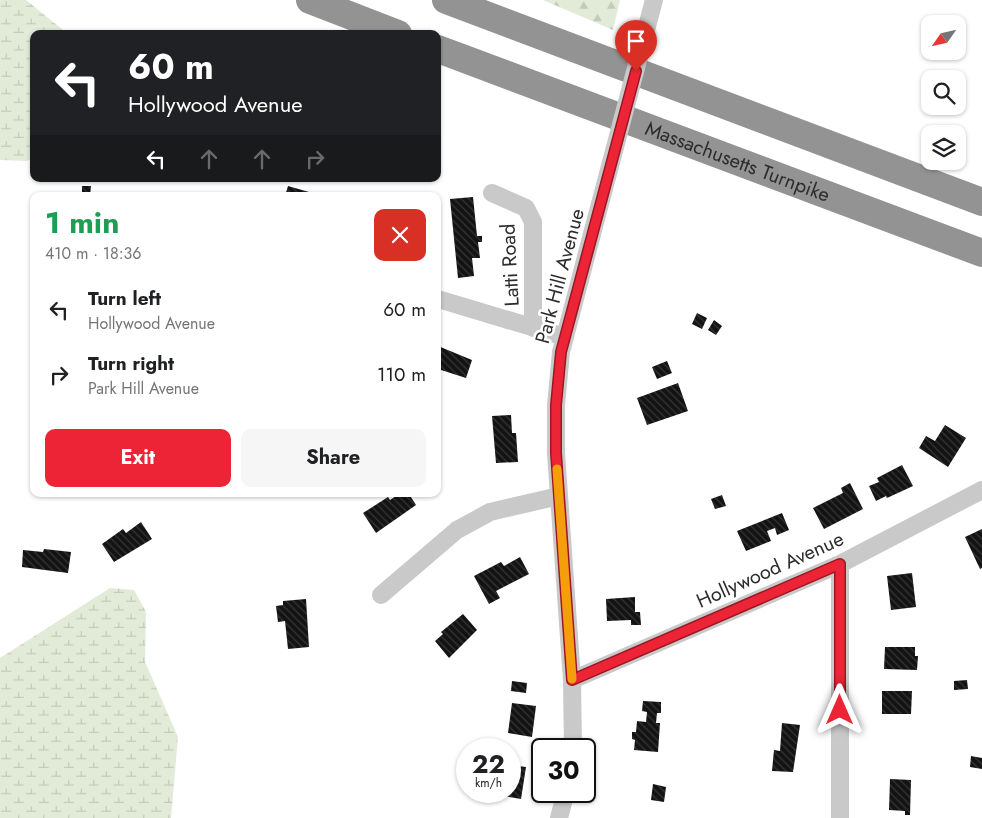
<!DOCTYPE html>
<meta charset="utf-8">
<style>
body{margin:0;font-family:Jost,sans-serif;background:#f6f6f6;color:#202124;height:100vh;display:flex;flex-direction:column;font-size:19px;white-space:nowrap}
*{box-sizing:border-box;margin:0}
p{font-size:16px;color:#757577}
.icon{flex:none;width:28px;height:28px;fill:none;stroke:currentColor;stroke-width:2;stroke-linecap:round;stroke-linejoin:round}
.map{position:relative;flex:1;overflow:hidden}
.details{position:absolute;left:30px;top:192px;width:411px;height:305px;display:flex;flex-direction:column;background:#fff;border-radius:10px;box-shadow:0 1px 4px #0004}
.details>*{flex:none}
.guide{position:absolute;left:30px;top:30px;width:411px;height:152px;border-radius:10px;box-shadow:0 1px 4px #0004;background:#202124;color:#fff;overflow:hidden}
.needle{width:32px;rotate:236deg}
.buttons{position:absolute;left:921px;top:15px;display:grid;gap:10px}
.buttons a{display:grid;place-items:center;width:45px;height:45px;border-radius:10px;background:#fff;box-shadow:0 1px 4px #0004;font-size:25px}
.speed{position:absolute;left:456px;top:738px;display:flex;gap:10px;font-size:25px;font-weight:700;text-align:center}
.speed>*{display:grid;place-content:center;width:65px;height:65px;border-radius:50%;background:#fff;box-shadow:0 1px 4px #0004;line-height:1}
.speed small{font-size:12px;font-weight:400}
.speed .limit{border:2px solid #111;border-radius:8px;background:#fff;color:#111}
.pin{position:absolute;display:grid;place-items:center;width:42px;height:42px;color:#fff;margin:-51px -21px;border-radius:50% 50% 50% 0;rotate:-45deg;box-shadow:0 0 5px #0007}
.pin .icon{rotate:45deg}
.me{position:absolute;width:55px;margin:-28px;rotate:0deg;stroke-linejoin:round;filter:drop-shadow(0 0 4px #0008)}
.turn{display:flex;align-items:center;gap:18px;height:105px;padding:0 15px;font-size:22px}
.turn .icon{width:65px;height:65px;stroke-width:2.5}
.turn b{display:block;font-size:35px;line-height:42px}
.lanes{display:flex;align-items:center;height:48px;padding:0 15px;background:#0003;justify-content:center;gap:25px;direction:ltr}
.lanes .off{opacity:.35}
.round{display:grid;place-items:center;flex:none;width:52px;height:52px;border-radius:10px;background:#f6f6f6}
.headline{display:flex;align-items:center;justify-content:space-between;height:85px;padding:0 15px}
h1{font-size:30px;font-weight:700;line-height:38px;color:#1e9e55}
.action{display:flex;gap:10px;margin-top:auto;padding:10px 15px}
.action a{flex:1;height:58px;border-radius:10px;background:#ed2436;color:#fff;font-size:20px;font-weight:700;line-height:58px;text-align:center}
.action a+a{background:#f6f6f6;color:#202124}
ul{padding:0;list-style:none}
li{display:flex;align-items:center;gap:15px;height:65px;padding:0 15px}
li div{flex:1}
li b{display:block;font-size:19px}
li em{font-style:normal}
.map>svg:first-child{display:block}
.forest{fill:url(#forest-firs)}
.wetland{fill:url(#wetland-marsh)}
.building{fill:url(#building-back-hatch)}
.lines{fill:none;stroke-linecap:round;stroke-linejoin:round}
.street{stroke:#c9c9c9;stroke-width:18}
.highway{stroke:#939393;stroke-width:28}
.street-bridge{stroke:#c9c9c9;stroke-width:18}
.route-casing{stroke:#9a1723;stroke-width:12}
.route{stroke:#ed2436;stroke-width:9}
.slow{stroke:#f59e0b;stroke-width:9}
.labels{text-anchor:middle;dominant-baseline:central;stroke-width:5;stroke-linejoin:round;paint-order:stroke}
.street-label{font-size:20px;fill:#2c2c2c;stroke:#fff}
</style>
<div class="map">
<svg width="982" height="818" viewBox="0 0 982 818">
<defs>
<pattern id="forest-firs" width="22" height="20" patternUnits="userSpaceOnUse" patternTransform="scale(1.25)"><rect width="22" height="20" fill="#e2ebd8"/><path d="M5 1l3.5 6h-7zM16 11l3.5 6h-7z" fill="#c2caba"/></pattern>
<pattern id="wetland-marsh" width="20" height="14" patternUnits="userSpaceOnUse" patternTransform="scale(1.25)"><rect width="20" height="14" fill="#e2ebd8"/><path d="M1 5h8M5 5V1M11 12h8M15 12V8" fill="none" stroke="#c2caba"/></pattern>
<pattern id="building-back-hatch" width="6" height="6" patternUnits="userSpaceOnUse" patternTransform="scale(1.25)"><rect width="6" height="6" fill="#131313"/><path d="M-1 5l2 2M0 0l6 6M5-1l2 2" fill="none" stroke="#363636"/></pattern>
</defs>
<rect width="100%" height="100%" fill="#fff"/>
<path class="forest" d="M543,0H620L613,30Z"/>
<path class="wetland" d="M0,0H26L68,34H34V158L27,161L0,160Z
M110,588L134,590L146,612L145,662L178,737L171,818H0V658Z"/>
<path class="building" d="M82,186H91L90,196H82Z
M288,186L323,196H285Z
M473,197L477,236H482V242H478L480,258H472L474,276L458,278L450,199Z
M697,313L707,318L702,329L692,324Z
M714,320L722,326L716,335L708,330Z
M438,346L472,360L466,378L438,369Z
M667,361L672,373L657,379L652,367Z
M678,383L688,411L647,425L637,398Z
M511,415L512,433H516L518,462L496,463L492,416Z
M945,425L966,438L948,467L919,448L926,436L935,441Z
M902,465L913,486L887,498L886,496L876,501L869,486L879,482L877,478Z
M850,483L863,509L824,529L813,508L843,493L841,488Z
M399,494H409L416,505L376,533L363,513L388,497L390,500Z
M722,495L726,506L715,509L711,499Z
M782,513L789,530L777,535L775,528L767,531L771,541L746,551L737,531Z
M141,522L152,539L114,562L102,544L123,529L126,533Z
M982,529V568L980,569L965,537Z
M44,549L71,552L68,573L22,567L23,550L43,552Z
M520,557L529,574L496,591L500,598L489,604L474,576L501,562L504,566Z
M912,573L916,607L891,610L887,576Z
M635,597V612H640L641,625H631V620L607,621L606,599Z
M306,599L309,647L288,649L285,621L278,622L276,606L283,605V601Z
M463,614L477,630L449,658L435,641L443,634L441,632Z
M885,647H915V656H918L917,670L884,669Z
M967,680L968,689L954,690V681Z
M512,681L527,683L526,693L511,691Z
M882,691H912L911,714H882Z
M643,701L661,702V713H657L656,723H660L658,752L634,750L635,740L632,739V732H636L637,721L646,722L647,712L642,711Z
M512,703L536,706L532,737L508,733Z
M782,723L800,725L793,772L772,771L774,750L780,751Z
M971,756L982,758V769L970,767Z
M510,765L526,767L521,799L498,795L499,791H510Z
M890,779L911,780L910,815H905V811L889,810Z
M653,784L666,787L664,802L651,800Z"/>
<g class="lines">
<path class="street" d="M492,193L526,208L533,222V328
M438,299L565,337
M840,564V818
M381,595L457,530L490,512L559,496
M572,680L840,564L982,490
M573,749L572,680L556,453V405L561,352L592,234
M559,818L566,791"/>
<g class="highway">
<path d="M310,0L398,34"/>
<path d="M446,0L982,202"/>
<path id="s1" d="M438,49L982,253"/>
</g>
<path class="street-bridge" d="M592,234L654,0"/>
</g>
<g class="lines">
<defs>
<path id="route" d="M636,71L561,352L556,405V453L572,680L840,564V710"/>
</defs>
<use href="#route" class="route-casing"/>
<use href="#route" class="route"/>
<path class="slow" d="M557,469L572,679"/>
</g>
<g class="labels">
<g class="street-label">
<text stroke="none"><textPath href="#s1" startOffset="320">Massachusetts Turnpike</textPath></text>
<text transform="translate(510 265) rotate(-93)">Latti Road</text>
<text transform="translate(560 276) rotate(-75)">Park Hill Avenue</text>
<text transform="translate(770 570) rotate(-24)">Hollywood Avenue</text>
</g>
</g>
</svg>
<div class="buttons">
<a><svg class="needle" viewBox="-14 -14 28 28"><path d="M0-13l5 13h-10z" fill="#e53935"/><path d="M0 13l5-13h-10z" fill="#757577"/></svg></a>
<a><svg class="icon" aria-label="search" viewBox="0 0 24 24"><circle cx="10" cy="10" r="6"/><path d="M15 15l6 6"/></svg></a>
<a><svg class="icon" aria-label="layers" viewBox="0 0 24 24"><path d="M12 4l9 5-9 5-9-5zM3 14l9 5 9-5"/></svg></a>
</div>
<div class="speed"><div>22<small>km/h</small></div><div class="limit">30</div></div>
<div class="pin" style="left:636px;top:71px;background:#d93025"><svg class="icon" aria-label="arrive" viewBox="0 0 24 24"><path d="M6 21V4h12l-3 4 3 4H6"/></svg></div>
<svg class="me" style="left:840px;top:710px" viewBox="-20 -20 40 40"><path d="M0-17L14 15 0 8-14 15z" fill="#ed2436" stroke="#fff" stroke-width="4"/></svg>
<div class="guide">
<div class="turn"><svg class="icon" aria-label="left" viewBox="0 0 24 24"><path d="M17 20v-9H6M10 6l-5 5 5 5"/></svg><div><b>60 m</b>Hollywood Avenue</div></div>
<div class="lanes"><svg class="icon" aria-label="left" viewBox="0 0 24 24"><path d="M17 20v-9H6M10 6l-5 5 5 5"/></svg><svg class="icon off" aria-label="ahead" viewBox="0 0 24 24"><path d="M12 20V5M6 11l6-6 6 6"/></svg><svg class="icon off" aria-label="ahead" viewBox="0 0 24 24"><path d="M12 20V5M6 11l6-6 6 6"/></svg><svg class="icon off" aria-label="right" viewBox="0 0 24 24"><path d="M7 20v-9h11M14 6l5 5-5 5"/></svg></div>
</div>
<section class="details">
<div class="headline"><div><h1>1 min</h1><p>410 m · 18:36</p></div><a class="round" style="background:#d93025;color:#fff"><svg class="icon" aria-label="close" viewBox="0 0 24 24"><path d="M6 6l12 12M18 6L6 18"/></svg></a></div>
<ul>
<li><svg class="icon" aria-label="left" viewBox="0 0 24 24"><path d="M17 20v-9H6M10 6l-5 5 5 5"/></svg><div><b>Turn left</b><p>Hollywood Avenue</p></div><em>60 m</em></li>
<li><svg class="icon" aria-label="right" viewBox="0 0 24 24"><path d="M7 20v-9h11M14 6l5 5-5 5"/></svg><div><b>Turn right</b><p>Park Hill Avenue</p></div><em>110 m</em></li>
</ul>
<div class="action"><a>Exit</a><a>Share</a></div>
</section>
</div>
